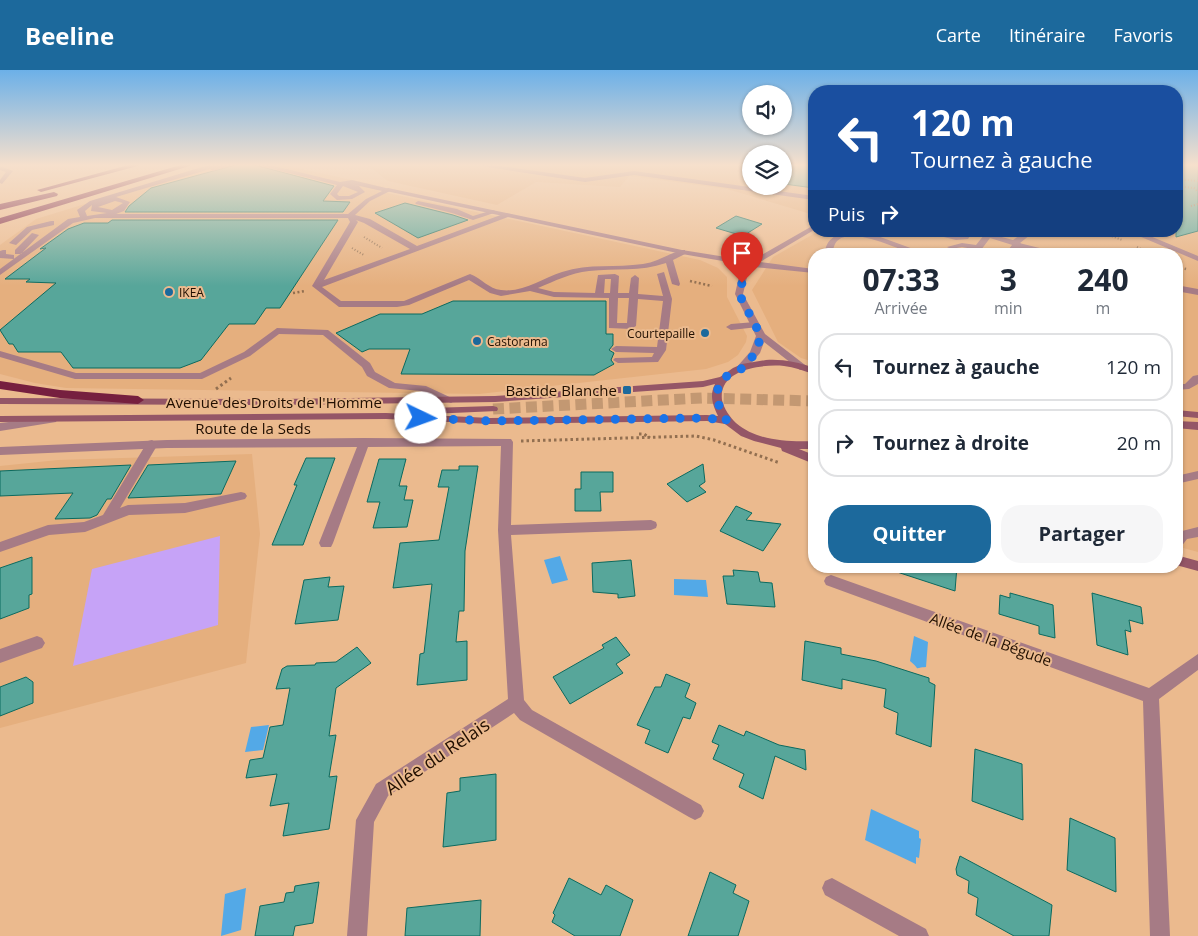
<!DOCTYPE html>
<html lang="fr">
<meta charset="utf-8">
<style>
body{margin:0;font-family:"Open Sans",sans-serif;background:#f6f6f7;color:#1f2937;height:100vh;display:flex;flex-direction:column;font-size:19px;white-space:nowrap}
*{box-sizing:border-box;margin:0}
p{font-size:16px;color:#747a83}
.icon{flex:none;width:28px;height:28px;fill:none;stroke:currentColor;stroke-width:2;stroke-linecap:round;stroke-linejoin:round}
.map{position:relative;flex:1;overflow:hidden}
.sheet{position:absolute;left:808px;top:178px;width:375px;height:325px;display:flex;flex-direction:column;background:#fff;border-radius:20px;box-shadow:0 1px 4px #0004}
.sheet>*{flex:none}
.banner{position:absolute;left:808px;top:15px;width:375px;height:152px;border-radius:20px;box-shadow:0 1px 4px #0004;background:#1a4fa0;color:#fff;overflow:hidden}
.controls{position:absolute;left:742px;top:15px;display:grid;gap:10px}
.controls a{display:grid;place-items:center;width:50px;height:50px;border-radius:50%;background:#fff;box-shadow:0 1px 4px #0004;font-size:25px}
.pin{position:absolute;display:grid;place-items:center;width:42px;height:42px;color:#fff;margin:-51px -21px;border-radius:50% 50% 50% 0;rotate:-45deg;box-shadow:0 0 5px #0007}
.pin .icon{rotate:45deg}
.me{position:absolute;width:55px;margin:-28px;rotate:93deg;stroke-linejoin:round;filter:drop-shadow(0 0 4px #0008)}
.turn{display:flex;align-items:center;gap:18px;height:105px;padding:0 20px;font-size:22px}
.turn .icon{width:65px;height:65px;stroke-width:2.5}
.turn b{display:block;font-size:35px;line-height:42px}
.then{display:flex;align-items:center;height:48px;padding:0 20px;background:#0003;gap:10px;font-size:19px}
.eta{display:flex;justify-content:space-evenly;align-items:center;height:85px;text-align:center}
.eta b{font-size:30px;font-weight:700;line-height:35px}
.primary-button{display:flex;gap:10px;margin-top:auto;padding:10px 20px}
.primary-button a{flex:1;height:58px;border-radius:20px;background:#1c699c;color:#fff;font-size:20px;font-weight:700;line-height:58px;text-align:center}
.primary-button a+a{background:#f6f6f7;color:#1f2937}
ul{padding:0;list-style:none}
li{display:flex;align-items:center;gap:15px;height:68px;margin:0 10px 8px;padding:0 10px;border:2px solid #e0e1e3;border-radius:20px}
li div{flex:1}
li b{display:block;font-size:19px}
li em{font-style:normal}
header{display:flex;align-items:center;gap:30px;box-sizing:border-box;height:70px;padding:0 25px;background:#1c699c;color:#fff}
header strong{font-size:24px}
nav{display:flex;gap:28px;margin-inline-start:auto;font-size:18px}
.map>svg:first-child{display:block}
.built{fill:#e5af7e}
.green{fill:#c6a3f7}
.water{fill:#53a9e7}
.building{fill:#57a69a;stroke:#0b6a5f}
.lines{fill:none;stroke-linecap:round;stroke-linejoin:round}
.secondary-tunnel{stroke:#c39872;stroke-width:11;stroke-dasharray:11 5.5;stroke-linecap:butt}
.path-far2{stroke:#926f50;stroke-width:2;stroke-dasharray:1 2;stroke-linecap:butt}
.path-far1{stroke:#926f50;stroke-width:2.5;stroke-dasharray:2 2.5;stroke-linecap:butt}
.path{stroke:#926f50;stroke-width:3;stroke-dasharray:2.5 3;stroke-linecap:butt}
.lane{fill:#a67b85;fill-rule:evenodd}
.street{fill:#a67b85;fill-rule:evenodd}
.secondary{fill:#945667;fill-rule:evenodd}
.highway{fill:#761f3f;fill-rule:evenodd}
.route{stroke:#1a73e8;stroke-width:9;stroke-dasharray:0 16.2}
.poi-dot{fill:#1c699c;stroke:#ebba8e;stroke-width:2}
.labels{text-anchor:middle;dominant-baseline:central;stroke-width:4;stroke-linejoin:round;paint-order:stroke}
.far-poi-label{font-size:12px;fill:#210f01;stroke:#ebba8e;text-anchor:start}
.poi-label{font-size:15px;fill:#210f01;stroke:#ebba8e;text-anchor:end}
.street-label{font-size:15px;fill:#210f01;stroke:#ebba8e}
.near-street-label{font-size:18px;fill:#210f01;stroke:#ebba8e}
</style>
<header>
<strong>Beeline</strong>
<nav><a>Carte</a><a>Itinéraire</a><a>Favoris</a></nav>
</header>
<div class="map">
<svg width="1198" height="866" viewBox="0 0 1198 866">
<rect width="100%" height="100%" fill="#ebba8e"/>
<path class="built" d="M216,94H278L384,117L378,121L700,190L718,198L727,207V227L747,266L746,272L738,285L728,292L706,299L479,324L66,318L35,313L0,304V175L36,149Z
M366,94H751V116H784V94H814V145L727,119L629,106L620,117L536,112L497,135L388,111Z
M1198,94V482L1176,476V184H814V292L801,288L778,272L752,220L773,187L819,161H1176Z
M252,384L260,464L246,593L0,658V396L58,390Z"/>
<path class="green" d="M220,466L218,555L73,596L92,499Z"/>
<path class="water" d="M560,486L568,510L552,514L544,490Z
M674,509L706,510L708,527L674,525Z
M914,566L928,572L926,597C912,598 922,601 910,591Z
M269,655L263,680L245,682L251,657Z
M871,739L919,761V768L921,769L919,788L916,787V794L865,770Z
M246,818L241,860L221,866L225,824Z"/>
<path class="building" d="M239,94H251L334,116L323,131L350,132L343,142H125L129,136L151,118Z
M784,94H814V118L784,114Z
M1176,94H1198V161L1176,167Z
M405,133L453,145L468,150L418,168L375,143Z
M736,146L762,154L743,166L716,158Z
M112,150H338L280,238H266L255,254H229L201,290L180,298H73L61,282H18L13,274H9L0,260L56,213L26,212L30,209H5L46,178L40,179L68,159L84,153H108Z
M453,231H606V264H613V275L609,280L614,283L611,290L614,294L594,305L401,304L410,279H369L362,282L336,263L380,244H422Z
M306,388H335L303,475H272L297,415H294Z
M379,389H406L399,416H407L404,430H413L407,457L373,458L380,432H367Z
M236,391L221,424L128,428L148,395Z
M703,394L705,412L699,416L706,422L687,432L667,414Z
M131,395L111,429H107L97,445L90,448L55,449L73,423L0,426V401Z
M459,396H478L465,481L464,541H459L456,572L467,571V610L417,615L420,584L424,583L432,514L393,518L400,473L439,470L449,417H438L442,400H459Z
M581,402H613V422H600L601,441H575V419H581Z
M736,436L752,443L746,450L781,454L763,481L720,461Z
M32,487V524L29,525V538L0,549V498Z
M631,490L635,526L618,528V524L593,522L592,493Z
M892,496H957L955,521L891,500Z
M733,500L758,502L760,512L772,513L775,537L727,534L723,506H734Z
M330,507L328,517L344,516L338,550L295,554L304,510Z
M1010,523L1053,535L1055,568L1039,564V556L999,544L1000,525L1010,528Z
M1092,523L1141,537L1143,554L1129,550L1131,562L1125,560L1128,585L1097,575Z
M616,567L630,585L616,594L623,603L570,634L553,607L604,578L602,575Z
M805,571L841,578V584L876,591L929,608V612L935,615L931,677L896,664L898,643L884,637L886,619L842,609V619L802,610Z
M357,577L371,593L336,618L329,666L336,665L329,707L337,706L329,759L283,766L289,733L270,736L277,704L246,708L250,690L263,688L270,657L283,655L290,618L276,619L282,599L287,596L315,595L316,593L336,592Z
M666,604L690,614L685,627L696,633L690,649L683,647L668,683L645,673L650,660L637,655L655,617H661Z
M26,607L33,612V633L0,646V617Z
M719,655L744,666L746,661L779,675L805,680L806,700L775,686L763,729L739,717L744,704L713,689L719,675L712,672Z
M975,679L1022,694L1023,750L972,731Z
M496,704V770L443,777L447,723L460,721V708Z
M1070,748L1115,768L1116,822L1067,800Z
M960,786L1052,835L1049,866H1014L976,845L978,828L968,823L969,811L957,805L956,799Z
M710,802L736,815L733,823L749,831L738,866H688Z
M569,808L601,825L606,815L633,830L620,866H575L552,852L555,845L553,843Z
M319,812L313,853L295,856L293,866H255L260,836L284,832L286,823L294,822L295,816Z
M481,830L480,866H405L407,838Z"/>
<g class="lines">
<path class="secondary-tunnel" d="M493,339L702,328L814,331"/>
<path class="path-far2" d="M1176,109L1198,111
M1176,116L1194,118L1198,122
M1191,136L1198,134
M1098,161L1122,170
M364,167L382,178
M1137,177L1149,183
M352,178L364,185"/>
<path class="path-far1" d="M1176,196L1186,199
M690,211L712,216
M293,223L305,221"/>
<path class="path" d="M216,319L231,308
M639,364H644L650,368
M521,371L696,366L714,370L780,393"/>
<path class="lane" d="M212,94H237L213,101L210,99L116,127L130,132L124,141L116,144H348L366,129L382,121L351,114L359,116L365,122L352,129L337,130L330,124L337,115L253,94H266L340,112L352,110L390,119V121L370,131L355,145L370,149L417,176L506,143L513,145L322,217L341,231H404L470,204C481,208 489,219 501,220C523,223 543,208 562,202C589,193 616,198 643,194C657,192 668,184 682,180H685V184L673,190L680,214L679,216L672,214L666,193C640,202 615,198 589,201C570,203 555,211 538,218L554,222L595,223L598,205L615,204L619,206L618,223H629L631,208L635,205L639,208L638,224L663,226L657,204L664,202L672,229L666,280L658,292L618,293L613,290L615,288L652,287L654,283L616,282L611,279L616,276L657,277L663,231L638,229L636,256L631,259L609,258V228L554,227L530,221L501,226L490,223L469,210L409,235L397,237H339L312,216L350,152L348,148H95L73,153L0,205V199L68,149L80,147L77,140L90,131ZM343,116L358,122L349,126H339L337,124ZM115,131L123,133L112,140L98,137ZM92,135L91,141L107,143L87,146L85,141ZM356,150L364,153L410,179L324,210L358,152ZM605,209H611L610,223H604ZM618,228H629L627,253H617Z
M468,94H487L585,108L634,101L814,126V130L634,105L585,112Z
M418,131L457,139L473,146L493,140L497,142L473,150L452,143L416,134L415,133Z
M51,151H54V155L32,160L16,175L9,173L27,157Z
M848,161L872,164L927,184C922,184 916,184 911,183C894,178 833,147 833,184H825C825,170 836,164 848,161Z
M920,161C935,161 949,166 963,165L966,161L972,163L968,169L956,170Z
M984,161L998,162V166L1013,170L1026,161H1035L1020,173L1023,175L1019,177L990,168L978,184H970L973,179L962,177L951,179L947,177L962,173L976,175L984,165Z
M32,163L39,165L21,184H15V180Z
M3,180H6V184L14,185V189L0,188V181Z
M755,252L760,255L758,257L731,260L726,257L731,254Z
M277,258L328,260L370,293L375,302L395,313L426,316L456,330L451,333L420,321L389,318L367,306L362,297L323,265L279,264L250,286L202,309H75L0,287V281L76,303H200L244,282Z
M1198,305V314L1189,319L1176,320V314H1185L1193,306Z
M152,370L158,374L120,438L128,435L185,433L241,422L245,423L247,426L245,429L185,443L129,445L85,462L49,465L0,482V472L48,455L84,452L103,445L148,371Z
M37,566L42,568L45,573L42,578L0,593V579Z"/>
<path class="street" d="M0,96L13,101L2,114L0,113V110L6,102L0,100Z
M388,118L682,180L751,191L814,155V160L760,192L814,199V203L754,197L748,203L743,224L765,264L809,298L808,300H800L764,272L760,283L745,300H737L736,298L750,282L756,266L735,224L740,202L746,195L682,184L386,121V119Z
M1127,161H1138L1198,186V191Z
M1019,173L1056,182L1057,184H1043L1020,178L1013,184H1005L1012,175Z
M1176,215L1198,219V225L1176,221Z
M52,347L57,350L56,352L0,361V353Z
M364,368L511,369L513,372L511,455L651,450L656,452L657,455L656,458L651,460L511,465L524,630L532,640L701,735L704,741L701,747L695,750L689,747L520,650L514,643L388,726L374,752L367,866H347L356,750L376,714L508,629L498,460L501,376L368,377L333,473L331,477H321L319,473L357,377L167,378L0,385V377L167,370Z
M1198,401V409L1176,414V406Z
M1198,457V467L1187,469L1181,477L1176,478V464L1178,462Z
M831,505L1149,618L1198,584V600L1159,629L1170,866H1150L1143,631L826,515L824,511L826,507Z
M832,808L926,859L929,866H899L825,825L822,818L825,811Z"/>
<path class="secondary" d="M766,290C783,289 798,292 814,298V304C804,301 794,297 784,296C762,294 718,299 722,330C724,339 730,347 736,353C757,371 788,372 814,371V379H799L814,385V394L782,381L781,378L754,371L741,366L725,354L707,351L490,354L386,349L0,352V346L386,343L490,348L707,345L718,346C713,335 709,326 715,314L703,317L495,332L278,335L0,334V328L278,329L495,326L703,311L720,307L733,298L742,294Z
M493,336L497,337L498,339L497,341L430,344L425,341L430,338Z
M1176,340L1198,342V348L1176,346Z
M1176,351L1198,352V360L1176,358Z
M1176,485L1198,491V501L1176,495Z"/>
<path class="highway" d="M132,94H145L41,122L37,120Z
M184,94H196L0,154V148Z
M54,122L58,124L57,126L0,140V134Z
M0,311L60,320L138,326L144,330L138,334L60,328L0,319Z"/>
</g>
<linearGradient id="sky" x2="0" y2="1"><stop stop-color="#6cb0e8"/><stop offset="0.44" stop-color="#f6e0cc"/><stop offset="1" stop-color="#f6e0cc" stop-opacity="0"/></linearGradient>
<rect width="1198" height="216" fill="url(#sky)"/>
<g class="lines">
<path class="route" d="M421,348L490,351L707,348L727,351C716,335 711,315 730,304C733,302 738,301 741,299C752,291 757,279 761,266L739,224L742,213"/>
</g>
<g class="poi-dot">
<circle cx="169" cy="222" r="5"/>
<circle cx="705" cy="263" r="5"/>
<circle cx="477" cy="271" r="5"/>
<rect x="622" y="315" width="10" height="10" rx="2.5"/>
</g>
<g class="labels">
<g class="far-poi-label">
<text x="179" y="222">IKEA</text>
<text x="695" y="263" text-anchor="end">Courtepaille</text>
<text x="487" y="271">Castorama</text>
</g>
<g class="poi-label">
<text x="617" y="320">Bastide Blanche</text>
</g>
<g class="street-label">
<text x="274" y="332">Avenue des Droits de l'Homme</text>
<text x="253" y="358">Route de la Seds</text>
<text transform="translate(991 569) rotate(20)">Allée de la Bégude</text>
</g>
<g class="near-street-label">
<text transform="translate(437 686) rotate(-34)">Allée du Relais</text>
</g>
</g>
</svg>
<div class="controls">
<a><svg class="icon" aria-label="sound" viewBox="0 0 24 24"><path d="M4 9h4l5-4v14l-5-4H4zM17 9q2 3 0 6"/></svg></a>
<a><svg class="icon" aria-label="layers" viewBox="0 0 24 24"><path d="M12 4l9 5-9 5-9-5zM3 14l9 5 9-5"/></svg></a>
</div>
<div class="pin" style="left:742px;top:213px;background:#d93025"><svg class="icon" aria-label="arrive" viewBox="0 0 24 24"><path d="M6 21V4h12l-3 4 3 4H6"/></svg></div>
<svg class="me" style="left:421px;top:348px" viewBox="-20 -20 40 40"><circle r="19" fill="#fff"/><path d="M0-13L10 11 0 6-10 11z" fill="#1a73e8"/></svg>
<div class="banner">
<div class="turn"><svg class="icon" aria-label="left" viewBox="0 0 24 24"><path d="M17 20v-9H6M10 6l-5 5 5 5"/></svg><div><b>120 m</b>Tournez à gauche</div></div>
<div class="then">Puis<svg class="icon" aria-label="right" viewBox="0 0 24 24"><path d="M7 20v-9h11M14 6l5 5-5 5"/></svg></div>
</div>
<section class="sheet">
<div class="eta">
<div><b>07:33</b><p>Arrivée</p></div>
<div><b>3</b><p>min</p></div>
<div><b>240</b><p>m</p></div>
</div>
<ul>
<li><svg class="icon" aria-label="left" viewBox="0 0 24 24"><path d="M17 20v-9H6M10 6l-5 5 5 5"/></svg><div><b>Tournez à gauche</b></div><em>120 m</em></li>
<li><svg class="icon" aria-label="right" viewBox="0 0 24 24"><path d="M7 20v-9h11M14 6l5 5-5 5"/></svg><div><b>Tournez à droite</b></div><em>20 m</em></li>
</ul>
<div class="primary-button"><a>Quitter</a><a>Partager</a></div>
</section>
</div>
